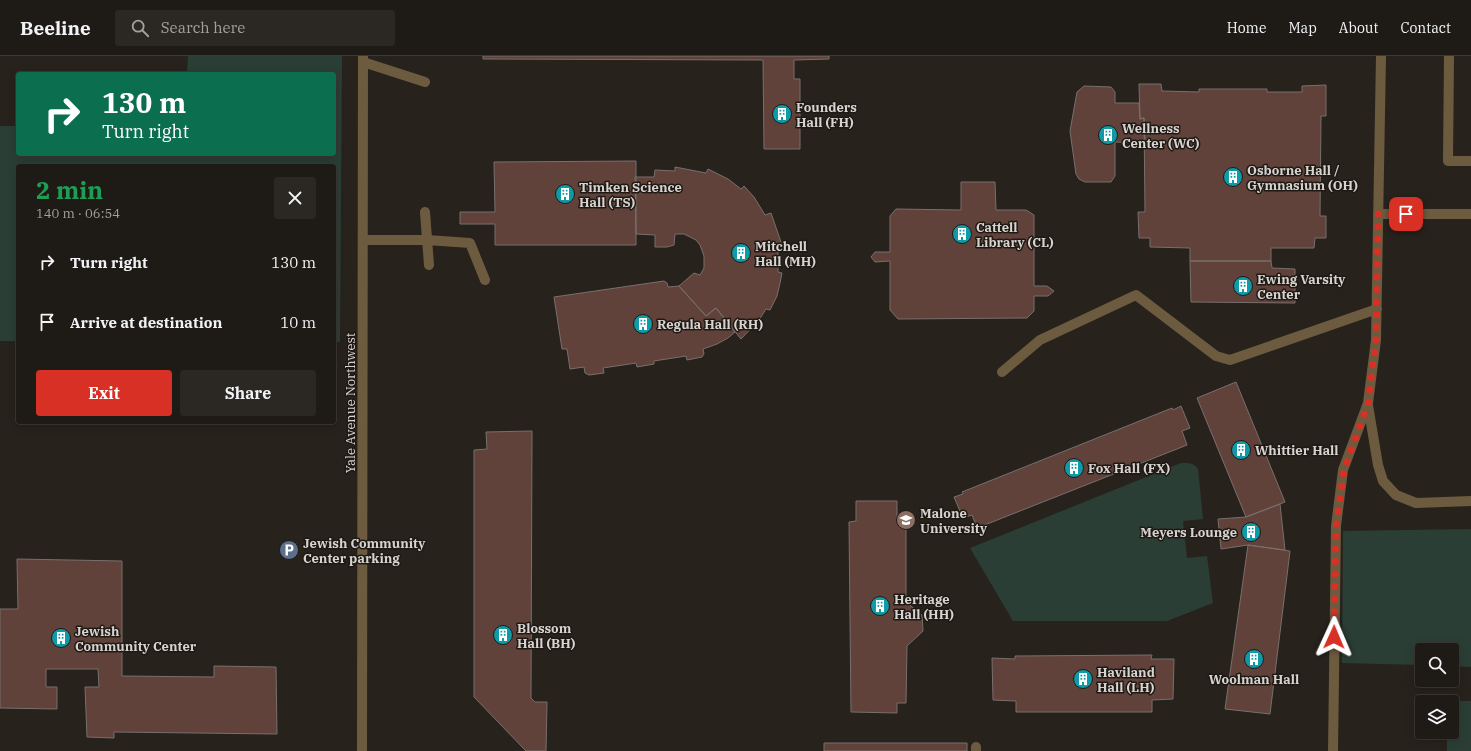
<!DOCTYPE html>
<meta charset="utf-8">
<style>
body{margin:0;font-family:"IBM Plex Serif",serif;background:#2b2723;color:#f1f3f6;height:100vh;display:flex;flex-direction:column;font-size:15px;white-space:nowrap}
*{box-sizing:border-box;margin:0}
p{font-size:13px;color:#a1a1a1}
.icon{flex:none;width:22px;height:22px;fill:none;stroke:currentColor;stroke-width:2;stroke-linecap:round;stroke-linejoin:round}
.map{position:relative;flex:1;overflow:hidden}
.drawer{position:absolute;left:16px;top:108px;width:320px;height:260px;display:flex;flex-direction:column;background:#1e1a16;border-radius:4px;box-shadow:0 2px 10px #0003,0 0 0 1px #3c3835}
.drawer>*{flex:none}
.banner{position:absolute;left:16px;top:16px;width:320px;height:84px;border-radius:4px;box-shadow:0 2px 10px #0003,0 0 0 1px #3c3835;background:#0b6e4f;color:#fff;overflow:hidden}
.tools{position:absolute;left:1415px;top:587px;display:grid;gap:8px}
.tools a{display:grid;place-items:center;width:44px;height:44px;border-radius:4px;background:#1e1a16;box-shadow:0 2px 10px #0003,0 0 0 1px #3c3835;font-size:20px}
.pin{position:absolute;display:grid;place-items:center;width:34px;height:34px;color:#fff;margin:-17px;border-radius:8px;box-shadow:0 2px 6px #0006}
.me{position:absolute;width:44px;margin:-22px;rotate:1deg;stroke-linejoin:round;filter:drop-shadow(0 0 3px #0008)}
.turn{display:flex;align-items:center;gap:14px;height:84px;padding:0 20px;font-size:18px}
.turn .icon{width:52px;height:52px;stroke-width:2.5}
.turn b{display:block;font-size:28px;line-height:34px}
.round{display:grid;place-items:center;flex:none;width:42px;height:42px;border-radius:4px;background:#2b2723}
.head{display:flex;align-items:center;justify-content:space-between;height:68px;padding:0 20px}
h1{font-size:24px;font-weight:700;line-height:30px;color:#1e9e55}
.cta{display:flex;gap:8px;margin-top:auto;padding:8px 20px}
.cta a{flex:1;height:46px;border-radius:4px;background:#d93025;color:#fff;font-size:16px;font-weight:700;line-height:46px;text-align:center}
.cta a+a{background:#2b2723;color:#f1f3f6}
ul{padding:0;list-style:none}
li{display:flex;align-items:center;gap:12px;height:60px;padding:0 20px}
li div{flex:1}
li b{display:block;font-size:15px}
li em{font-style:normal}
header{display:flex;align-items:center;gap:24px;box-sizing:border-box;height:56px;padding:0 20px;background:#1e1a16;border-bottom:1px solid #3c3835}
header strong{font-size:19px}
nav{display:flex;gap:22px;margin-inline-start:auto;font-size:14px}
.search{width:280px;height:36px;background:#2b2723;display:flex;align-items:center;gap:10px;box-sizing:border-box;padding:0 14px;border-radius:4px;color:#a1a1a1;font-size:15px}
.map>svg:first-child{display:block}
.green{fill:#2b3e35}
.building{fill:#60423b;stroke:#796f6d}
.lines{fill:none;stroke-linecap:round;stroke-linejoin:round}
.minor{stroke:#6d5b40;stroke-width:10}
.route{stroke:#d93025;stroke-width:7;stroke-dasharray:0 12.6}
.labels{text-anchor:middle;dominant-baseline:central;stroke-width:3;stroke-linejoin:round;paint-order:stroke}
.poi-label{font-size:13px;font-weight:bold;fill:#d7d3d0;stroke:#1f1914;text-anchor:start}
.street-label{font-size:13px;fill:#d7d3d0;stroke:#1f1914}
</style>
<header>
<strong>Beeline</strong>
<div class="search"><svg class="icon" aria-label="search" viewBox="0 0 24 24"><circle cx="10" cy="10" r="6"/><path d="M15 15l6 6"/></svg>Search here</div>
<nav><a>Home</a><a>Map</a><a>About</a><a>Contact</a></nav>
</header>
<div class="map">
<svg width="1471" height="695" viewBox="0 0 1471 695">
<rect width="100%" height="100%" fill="#28221d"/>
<path class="green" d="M188,0H342L340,286H334V110H18V285H0V70H18V98H334V18H187Z
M1181,407C1189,407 1194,407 1198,413L1203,463L1183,465L1187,502L1207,500L1213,547L1167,565H1013L970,492Z
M1471,473V611L1452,610V594H1422V609L1342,607L1343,475Z
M1446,645H1471V695H1447V676H1452V646H1446Z"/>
<path class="building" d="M483,0H829V3L794,4V23H800V93H764L763,4L483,3Z
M1139,28H1161L1162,35L1199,36V33H1267V36H1302V30L1326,29V60H1321L1320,160H1326V182H1315L1314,192H1271V205H1190V192L1150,191V182H1139L1138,156H1145L1144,62L1140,63Z
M1084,30L1111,31L1115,36V47H1139L1140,63L1144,62L1145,87L1115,86V120L1111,126H1085L1079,123L1076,118L1070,75L1077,36Z
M636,105V189H495V168H460V156H495L494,106Z
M675,111L706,117L708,113L728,123L741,133L744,130L754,141L765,159L771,157L782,189L778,190V216L782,217L780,227L777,240L770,254L766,253L759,264L741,283L716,252L706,260L679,230L694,217L700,219L704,212V200L700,189L696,184L684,178H675L674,189L667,191H655V179L636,178L635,121H654L655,114L675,115Z
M961,126H995L996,154H1026L1034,159V230H1047L1054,235L1048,240H1034V255L1027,262L898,263L890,254V205L875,206L871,201L875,196H890V160L896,153L961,154Z
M1190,205H1271L1272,212L1295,213V247L1191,246Z
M664,225L667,227L668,231L679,230L706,260L716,252L735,276L728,282L717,288L703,293L704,298L702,301L687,304L686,300L654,305V308L637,311L636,307L603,312L604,317L589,319L585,317L584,311L570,313L567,293H562L554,241Z
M1236,326L1285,446L1246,461L1197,342Z
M1181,350L1190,372L1182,375L1187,389L977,472L972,459L963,462L954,441L963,438L962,436L1172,352L1173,354Z
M532,375L531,642L535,646H547L546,695H526L474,641V394L487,393L486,376Z
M856,445H897V465H906V546L922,559L923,575L907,590L906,647H897V657L851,656L849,466L856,465Z
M1280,448L1285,494L1248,489L1221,493L1218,463L1246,461Z
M1248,489L1290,495L1270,658L1225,653Z
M17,503L122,505V620L214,621V610L276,611L277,678L114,676V682L87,681L85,631H99L98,613H46V631H57V653L0,652V553H18Z
M1152,599L1151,603H1174L1173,643L1152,644V656H1016V645L993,644L992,602L1015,603V600Z
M824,687H967V695H824Z"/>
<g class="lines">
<path class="minor" d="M1449,0L1448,105H1471
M363,6L425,26
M425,156L429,209
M1378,158H1471
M363,184H427L470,187L485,224
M1002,316L1040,284L1136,239L1216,300L1230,304L1377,253
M1368,349L1378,409L1383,425L1396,439L1416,447L1471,445
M362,695L363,0
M976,695V691
M1333,695L1336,470L1343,414L1368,347L1376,284L1381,0"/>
</g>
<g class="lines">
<path class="route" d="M1334,581L1336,470L1344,414L1368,347L1376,284L1378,158H1406"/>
</g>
<defs>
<symbol id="building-disc" viewBox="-11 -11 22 22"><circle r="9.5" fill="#0f9aa8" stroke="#1f1914"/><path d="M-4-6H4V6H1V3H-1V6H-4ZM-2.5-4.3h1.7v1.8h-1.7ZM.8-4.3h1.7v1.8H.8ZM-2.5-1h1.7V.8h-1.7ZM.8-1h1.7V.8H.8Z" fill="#fff"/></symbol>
<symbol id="university-disc" viewBox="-11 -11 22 22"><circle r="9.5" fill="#8d6e63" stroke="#1f1914"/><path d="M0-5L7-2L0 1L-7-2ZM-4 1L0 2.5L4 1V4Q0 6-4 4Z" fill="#fff"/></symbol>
<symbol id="parking-disc" viewBox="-11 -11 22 22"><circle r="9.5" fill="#5c6f8a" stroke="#1f1914"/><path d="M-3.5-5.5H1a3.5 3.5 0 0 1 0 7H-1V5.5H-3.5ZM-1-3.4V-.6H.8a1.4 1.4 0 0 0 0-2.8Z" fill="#fff"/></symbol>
</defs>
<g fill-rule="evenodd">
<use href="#building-disc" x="771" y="47" width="22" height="22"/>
<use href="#building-disc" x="1097" y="68" width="22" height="22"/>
<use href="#building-disc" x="1222" y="110" width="22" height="22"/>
<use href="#building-disc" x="554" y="127" width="22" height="22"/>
<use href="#building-disc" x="951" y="167" width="22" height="22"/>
<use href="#building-disc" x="730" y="186" width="22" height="22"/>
<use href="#building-disc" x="1232" y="219" width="22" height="22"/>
<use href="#building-disc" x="632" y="257" width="22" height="22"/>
<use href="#building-disc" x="1230" y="383" width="22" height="22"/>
<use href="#building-disc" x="1063" y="401" width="22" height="22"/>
<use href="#university-disc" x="895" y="453" width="22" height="22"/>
<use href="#building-disc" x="1240" y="465" width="22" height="22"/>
<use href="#parking-disc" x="278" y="483" width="22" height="22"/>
<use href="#building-disc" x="869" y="539" width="22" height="22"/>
<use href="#building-disc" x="492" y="568" width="22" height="22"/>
<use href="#building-disc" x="50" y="571" width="22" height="22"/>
<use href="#building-disc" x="1243" y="592" width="22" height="22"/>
<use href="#building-disc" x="1072" y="612" width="22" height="22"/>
</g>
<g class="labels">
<g class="poi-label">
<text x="796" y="51">Founders<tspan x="796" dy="15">Hall (FH)</tspan></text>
<text x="1122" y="72">Wellness<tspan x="1122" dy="15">Center (WC)</tspan></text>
<text x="1247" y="114">Osborne Hall /<tspan x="1247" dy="15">Gymnasium (OH)</tspan></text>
<text x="579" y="131">Timken Science<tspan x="579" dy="15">Hall (TS)</tspan></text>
<text x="976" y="171">Cattell<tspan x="976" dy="15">Library (CL)</tspan></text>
<text x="755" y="190">Mitchell<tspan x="755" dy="15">Hall (MH)</tspan></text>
<text x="1257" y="223">Ewing Varsity<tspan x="1257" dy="15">Center</tspan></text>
<text x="657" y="268">Regula Hall (RH)</text>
<text x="1255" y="394">Whittier Hall</text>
<text x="1088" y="412">Fox Hall (FX)</text>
<text x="920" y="457">Malone<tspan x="920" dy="15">University</tspan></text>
<text x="1237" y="476" text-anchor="end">Meyers Lounge</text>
<text x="303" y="487">Jewish Community<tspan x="303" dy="15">Center parking</tspan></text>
<text x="894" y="543">Heritage<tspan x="894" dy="15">Hall (HH)</tspan></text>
<text x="517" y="572">Blossom<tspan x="517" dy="15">Hall (BH)</tspan></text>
<text x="75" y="575">Jewish<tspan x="75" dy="15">Community Center</tspan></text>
<text x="1097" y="616">Haviland<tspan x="1097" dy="15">Hall (LH)</tspan></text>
<text x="1254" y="623" text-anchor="middle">Woolman Hall</text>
</g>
<g class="street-label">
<text transform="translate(350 347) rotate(-90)">Yale Avenue Northwest</text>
</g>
</g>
</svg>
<div class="tools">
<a><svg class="icon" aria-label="search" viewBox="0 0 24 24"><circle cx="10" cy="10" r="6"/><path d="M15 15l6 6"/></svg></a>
<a><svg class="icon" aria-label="layers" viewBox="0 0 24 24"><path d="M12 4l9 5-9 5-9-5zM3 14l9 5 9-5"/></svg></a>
</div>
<div class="pin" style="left:1406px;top:158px;background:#d93025"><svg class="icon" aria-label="arrive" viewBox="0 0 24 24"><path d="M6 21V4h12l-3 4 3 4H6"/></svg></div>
<svg class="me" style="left:1334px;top:581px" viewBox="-20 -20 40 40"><path d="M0-17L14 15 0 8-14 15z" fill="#d93025" stroke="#fff" stroke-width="4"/></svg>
<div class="banner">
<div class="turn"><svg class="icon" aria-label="right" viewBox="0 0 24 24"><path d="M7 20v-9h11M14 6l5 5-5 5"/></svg><div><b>130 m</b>Turn right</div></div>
</div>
<section class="drawer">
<div class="head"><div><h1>2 min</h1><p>140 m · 06:54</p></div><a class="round"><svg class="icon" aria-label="close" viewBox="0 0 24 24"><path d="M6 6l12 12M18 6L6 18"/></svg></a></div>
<ul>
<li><svg class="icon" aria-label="right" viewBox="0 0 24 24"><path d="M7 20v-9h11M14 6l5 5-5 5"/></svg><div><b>Turn right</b></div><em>130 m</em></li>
<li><svg class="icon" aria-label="arrive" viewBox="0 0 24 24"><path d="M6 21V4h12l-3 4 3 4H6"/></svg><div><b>Arrive at destination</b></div><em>10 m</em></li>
</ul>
<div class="cta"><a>Exit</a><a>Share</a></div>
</section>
</div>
